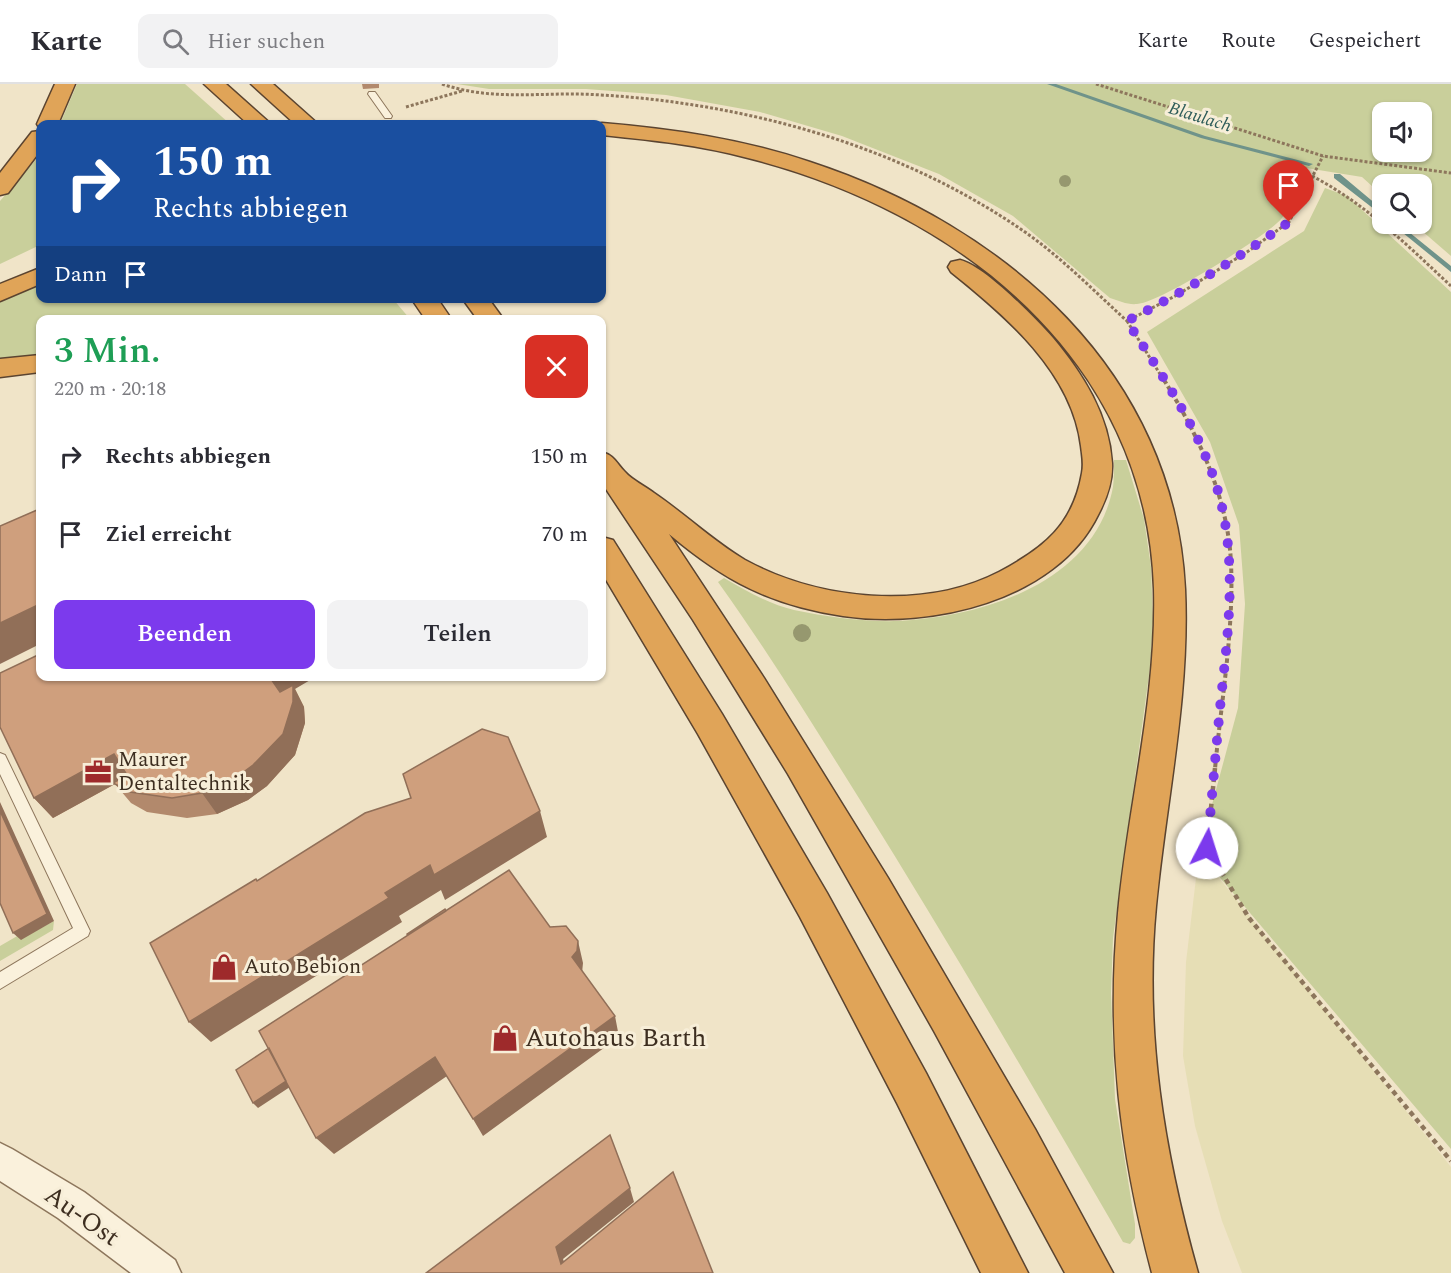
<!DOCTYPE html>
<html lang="de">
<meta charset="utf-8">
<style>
body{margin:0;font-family:Spectral,serif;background:#f2f2f3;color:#2b2b33;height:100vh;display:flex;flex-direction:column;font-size:22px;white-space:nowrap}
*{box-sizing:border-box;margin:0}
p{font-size:20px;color:#7c7c81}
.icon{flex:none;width:33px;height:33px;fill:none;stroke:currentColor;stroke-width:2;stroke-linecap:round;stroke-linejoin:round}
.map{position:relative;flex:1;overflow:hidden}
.panel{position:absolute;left:36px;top:231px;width:570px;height:366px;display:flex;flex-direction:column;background:#fff;border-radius:12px;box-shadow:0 2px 4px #0004}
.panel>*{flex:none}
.guide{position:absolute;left:36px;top:36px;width:570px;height:183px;border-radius:12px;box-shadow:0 2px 4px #0004;background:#1a4fa0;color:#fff;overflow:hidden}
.controls{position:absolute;left:1372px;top:18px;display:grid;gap:12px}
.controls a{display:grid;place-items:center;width:60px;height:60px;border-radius:12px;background:#fff;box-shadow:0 2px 4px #0004;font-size:30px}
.pin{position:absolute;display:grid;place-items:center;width:51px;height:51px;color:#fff;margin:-62px -26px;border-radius:50% 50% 50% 0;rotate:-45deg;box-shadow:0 0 6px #0007}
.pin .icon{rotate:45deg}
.me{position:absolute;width:66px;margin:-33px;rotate:5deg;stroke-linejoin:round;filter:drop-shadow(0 0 4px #0008)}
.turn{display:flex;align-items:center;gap:21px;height:126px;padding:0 18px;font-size:27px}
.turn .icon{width:78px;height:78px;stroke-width:2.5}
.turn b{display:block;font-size:42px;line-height:51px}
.then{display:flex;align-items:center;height:57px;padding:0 18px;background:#0003;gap:12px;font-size:22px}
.round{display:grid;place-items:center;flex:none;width:63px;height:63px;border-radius:12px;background:#f2f2f3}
.head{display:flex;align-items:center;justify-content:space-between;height:102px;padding:0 18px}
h1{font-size:36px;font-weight:600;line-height:45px;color:#1e9e55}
.button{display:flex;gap:12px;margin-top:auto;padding:12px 18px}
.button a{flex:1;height:69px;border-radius:12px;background:#7c3aed;color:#fff;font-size:24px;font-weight:600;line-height:69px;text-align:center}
.button a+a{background:#f2f2f3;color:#2b2b33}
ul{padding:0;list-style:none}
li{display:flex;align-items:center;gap:18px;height:78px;padding:0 18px}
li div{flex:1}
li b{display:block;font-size:22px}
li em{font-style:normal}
header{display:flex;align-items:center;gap:36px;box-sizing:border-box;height:84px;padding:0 30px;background:#fff;border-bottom:2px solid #e1e1e2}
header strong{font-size:28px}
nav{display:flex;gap:33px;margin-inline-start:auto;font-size:21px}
.search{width:420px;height:54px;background:#f2f2f3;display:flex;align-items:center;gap:15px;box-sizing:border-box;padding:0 21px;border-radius:12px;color:#7c7c81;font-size:22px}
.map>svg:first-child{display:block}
.farmland{fill:#e6deb5}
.green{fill:#c9cf9b;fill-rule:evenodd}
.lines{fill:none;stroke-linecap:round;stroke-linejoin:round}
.stream{fill:#6f938a;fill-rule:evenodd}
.lane-casing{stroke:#8d765c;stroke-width:2}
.street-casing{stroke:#8d765c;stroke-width:3}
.highway-casing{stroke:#5b4430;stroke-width:3}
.path-far2{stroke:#8d765c;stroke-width:3;stroke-dasharray:3 2;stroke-linecap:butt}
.path-far1{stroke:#8d765c;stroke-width:4;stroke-dasharray:4.5 3;stroke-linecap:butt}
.path{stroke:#8d765c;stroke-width:4.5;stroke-dasharray:5 4;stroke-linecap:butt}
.lane{fill:#faf1dc;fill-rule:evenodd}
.street{fill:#faf1dc;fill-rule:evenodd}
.highway{fill:#e0a458;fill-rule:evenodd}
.tree{fill:#96986f}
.wall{fill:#b2896c}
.shaded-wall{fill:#916f58}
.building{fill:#cf9f7d;stroke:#916f58;stroke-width:1.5}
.route{stroke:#7c3aed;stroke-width:10;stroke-dasharray:0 18}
.labels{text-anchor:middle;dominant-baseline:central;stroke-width:6;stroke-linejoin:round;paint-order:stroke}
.far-water-label{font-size:18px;font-style:italic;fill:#2f5d5a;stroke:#f7eed8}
.poi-label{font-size:21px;fill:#3d2e20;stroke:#f7eed8;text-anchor:start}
.near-poi-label{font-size:26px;fill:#3d2e20;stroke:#f7eed8;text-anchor:start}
.near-street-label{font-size:26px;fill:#3d2e20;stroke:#f7eed8}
</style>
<header>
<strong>Karte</strong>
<div class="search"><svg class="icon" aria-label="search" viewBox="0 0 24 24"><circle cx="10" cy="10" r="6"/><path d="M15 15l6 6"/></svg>Hier suchen</div>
<nav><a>Karte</a><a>Route</a><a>Gespeichert</a></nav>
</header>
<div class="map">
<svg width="1451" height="1189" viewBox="0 0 1451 1189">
<rect width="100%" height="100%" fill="#f0e4c8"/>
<path class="farmland" d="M1199,769L1451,1083V1189H1242L1222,1137L1195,1042L1183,972L1186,878Z"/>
<path class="green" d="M77,0H185L230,40H60Z
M457,0H1451V172L1414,140H1422V100H1383V112L1362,93L1300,83C1297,103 1296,116 1282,134C1268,152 1159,219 1137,220C1128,221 1119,217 1110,214L1013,132L939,90L842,52L760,28L666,11L586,5H489ZM1383,28H1422V68H1383Z
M40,71V161L0,180V117Z
M1325,104L1347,112L1451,208V1065L1199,769L1238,624L1245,520L1239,441L1210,358L1147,248L1304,147Z
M40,199V214L393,215L410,235L40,236V272L0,276V218Z
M1114,376H1126L1144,435L1151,483L1153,538L1150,584L1113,854L1111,909L1115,1015L1135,1140V1154L1130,1160L1123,1158L1111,1137C1030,997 948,857 862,719C815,644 769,569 718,498L724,494C745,506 770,521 794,526C827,533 864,538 898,537C982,533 1095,499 1113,403C1114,395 1114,385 1114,376Z
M54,837L53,846L0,877V862L19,851L21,855Z"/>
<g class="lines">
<path class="stream" d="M1047,0H1056L1205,52L1313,80L1309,82L1201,54Z
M1334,90H1340L1383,126V132L1334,94Z
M1392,140H1399L1451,182V188Z"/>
<defs>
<path id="lane" d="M369,8H375L392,32L391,34H385L368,10Z
M0,669L5,671L90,847L88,852L0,905V888L73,844L0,690Z"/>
<path id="street" d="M0,1059L12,1065L84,1108L175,1176L181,1189H131L58,1134L0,1097Z"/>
<path id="highway" d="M55,0H75L58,40H40V45L37,40Z
M204,0H226L271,40H248Z
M251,0H273L318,40H295Z
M602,39C673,45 743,55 810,78C1005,142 1174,288 1185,505C1190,612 1166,717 1156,822C1144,948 1164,1068 1198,1189H1152C1120,1068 1106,955 1118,829C1128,721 1157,615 1154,505C1147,274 957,127 748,74C700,61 651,56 602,51V40H594Z
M40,47V67L8,109L0,111V89L32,48Z
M960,176C985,182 1035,234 1053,254C1083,290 1109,331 1112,379C1113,398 1106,416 1098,431C1056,517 930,545 843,532C770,521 725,497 669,450L764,594L888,794L1035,1045L1113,1189H1065L934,947L788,690L693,536L602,399V368C615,372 616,379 625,388C632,396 645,402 654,409C685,430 713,457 745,476C818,516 924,527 999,488C1044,464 1073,441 1082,389C1084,379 1082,371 1081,362C1072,288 1006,232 951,188L948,183L951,178Z
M40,184V200L0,217V200Z
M411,214H437L452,236H426Z
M462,214H488L504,236H478Z
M40,271V288L0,293V275Z
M602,453L613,456L722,630L827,809L926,989L1028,1189H981L897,1019L800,833L698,650L602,489Z"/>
</defs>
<use href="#lane" class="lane-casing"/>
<use href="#street" class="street-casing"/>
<use href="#highway" class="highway-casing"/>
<path class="path-far2" d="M442,0C485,15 527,10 572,10C594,10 617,12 640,14C776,28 911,69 1025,148C1062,174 1094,207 1127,237L1177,211L1247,168L1289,138L1323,72
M1096,0L1323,72L1451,89
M406,23L462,7
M1312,92C1366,120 1407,161 1451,202
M1127,237L1165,298"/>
<path class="path-far1" d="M1164,296C1198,351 1228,413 1231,479C1234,547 1221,618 1215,685"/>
<path class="path" d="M1215,684L1207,764L1249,834L1451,1077"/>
<use href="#lane" class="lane"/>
<use href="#street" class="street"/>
<use href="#highway" class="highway"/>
</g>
<g class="tree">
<circle cx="1065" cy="97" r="6"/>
<circle cx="802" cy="549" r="9"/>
</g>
<path class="wall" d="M362,0H379V4L363,5Z
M295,605L304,623L305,639L295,671L267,702L248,716L217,730L187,734L147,728L131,719L115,700L53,734L34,714Z"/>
<path class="shaded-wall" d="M40,520V560L0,580V539Z
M269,592H317L295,605L304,623L305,639L295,671L267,702L248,716L217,730L202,709L280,612Z
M114,670L131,691L113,699L115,700L53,734L34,714Z
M0,718L54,837L21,856L13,849L0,727Z
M540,727L547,753L445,816L441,806L399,832L402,838L211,958L189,938L385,809L430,781Z
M578,857L583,879L582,889L572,873Z
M615,932L619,953L483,1052L473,1035Z
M279,966L296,999L258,1024L253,1019Z
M435,973L447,992L334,1070L316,1054Z
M630,1104L634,1118L563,1175L568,1189L561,1180L556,1163Z"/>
<path class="building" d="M37,426L40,431V520L0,539V442Z
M40,570V592H269L280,608L293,601V618L283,650L253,681L234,695L202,709L172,714L130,708L113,699L127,691L114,670L34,714L0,643V589Z
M482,645L508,653L540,727L434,791L430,781L385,809L389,814L189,938L150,859L256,795L257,797L365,729L411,714L403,690Z
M0,727L47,830L13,849L0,819Z
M509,786L550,843L566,842L578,857L577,867L572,873L615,932L473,1035L435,973L316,1054L259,947Z
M445,825L446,827L408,851L407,850Z
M269,964L286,997L253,1019L236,986Z
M610,1051L630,1104L556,1163L561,1180L673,1088L713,1189H426Z"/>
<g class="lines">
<path class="route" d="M1207,764C1212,714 1216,664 1221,614C1228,550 1236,487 1222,423C1207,355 1164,295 1127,237C1184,208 1237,175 1289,138"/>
</g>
<defs>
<symbol id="office-bare" viewBox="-9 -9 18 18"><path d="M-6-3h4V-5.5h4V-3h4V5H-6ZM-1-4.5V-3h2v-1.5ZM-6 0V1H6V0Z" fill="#9e2a2b" stroke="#f7eed8" stroke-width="2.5" paint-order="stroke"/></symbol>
<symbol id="shop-bare" viewBox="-9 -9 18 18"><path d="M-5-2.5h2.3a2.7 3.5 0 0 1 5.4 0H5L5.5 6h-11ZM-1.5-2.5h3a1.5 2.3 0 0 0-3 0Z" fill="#9e2a2b" stroke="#f7eed8" stroke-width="2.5" paint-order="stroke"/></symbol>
</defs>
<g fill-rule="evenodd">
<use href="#office-bare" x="79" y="669" width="38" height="38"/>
<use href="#shop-bare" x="205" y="864" width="38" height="38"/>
<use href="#shop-bare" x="486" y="935" width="38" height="38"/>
</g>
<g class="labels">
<g class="far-water-label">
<text transform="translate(1200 33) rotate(17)">Blaulach</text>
</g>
<g class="poi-label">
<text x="118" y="676">Maurer<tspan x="118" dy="24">Dentaltechnik</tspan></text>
<text x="244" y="883">Auto Bebion</text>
</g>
<g class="near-poi-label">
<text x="525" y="954">Autohaus Barth</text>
</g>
<g class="near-street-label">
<text transform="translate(82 1132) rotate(35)">Au-Ost</text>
</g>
</g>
</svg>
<div class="controls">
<a><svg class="icon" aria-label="sound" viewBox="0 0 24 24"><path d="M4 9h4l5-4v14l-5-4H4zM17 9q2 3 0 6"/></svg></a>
<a><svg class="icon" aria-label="search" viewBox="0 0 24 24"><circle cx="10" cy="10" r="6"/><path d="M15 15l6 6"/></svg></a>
</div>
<div class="pin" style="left:1289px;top:138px;background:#d93025"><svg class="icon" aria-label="arrive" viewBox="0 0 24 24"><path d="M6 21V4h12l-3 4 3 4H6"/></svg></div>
<svg class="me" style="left:1207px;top:764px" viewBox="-20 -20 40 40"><circle r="19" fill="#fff"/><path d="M0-13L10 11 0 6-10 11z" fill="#7c3aed"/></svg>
<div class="guide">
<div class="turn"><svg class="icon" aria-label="right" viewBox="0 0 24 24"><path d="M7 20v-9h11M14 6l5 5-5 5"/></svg><div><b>150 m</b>Rechts abbiegen</div></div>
<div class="then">Dann<svg class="icon" aria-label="arrive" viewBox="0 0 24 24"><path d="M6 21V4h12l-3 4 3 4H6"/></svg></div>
</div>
<section class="panel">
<div class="head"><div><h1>3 Min.</h1><p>220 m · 20:18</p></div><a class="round" style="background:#d93025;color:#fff"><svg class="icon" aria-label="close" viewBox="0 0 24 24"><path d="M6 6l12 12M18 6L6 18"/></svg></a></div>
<ul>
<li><svg class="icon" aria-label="right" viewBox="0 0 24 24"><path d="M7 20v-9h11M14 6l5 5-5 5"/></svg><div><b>Rechts abbiegen</b></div><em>150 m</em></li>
<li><svg class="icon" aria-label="arrive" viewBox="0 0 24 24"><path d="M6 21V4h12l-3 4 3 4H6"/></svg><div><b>Ziel erreicht</b></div><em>70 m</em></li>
</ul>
<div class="button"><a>Beenden</a><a>Teilen</a></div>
</section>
</div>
